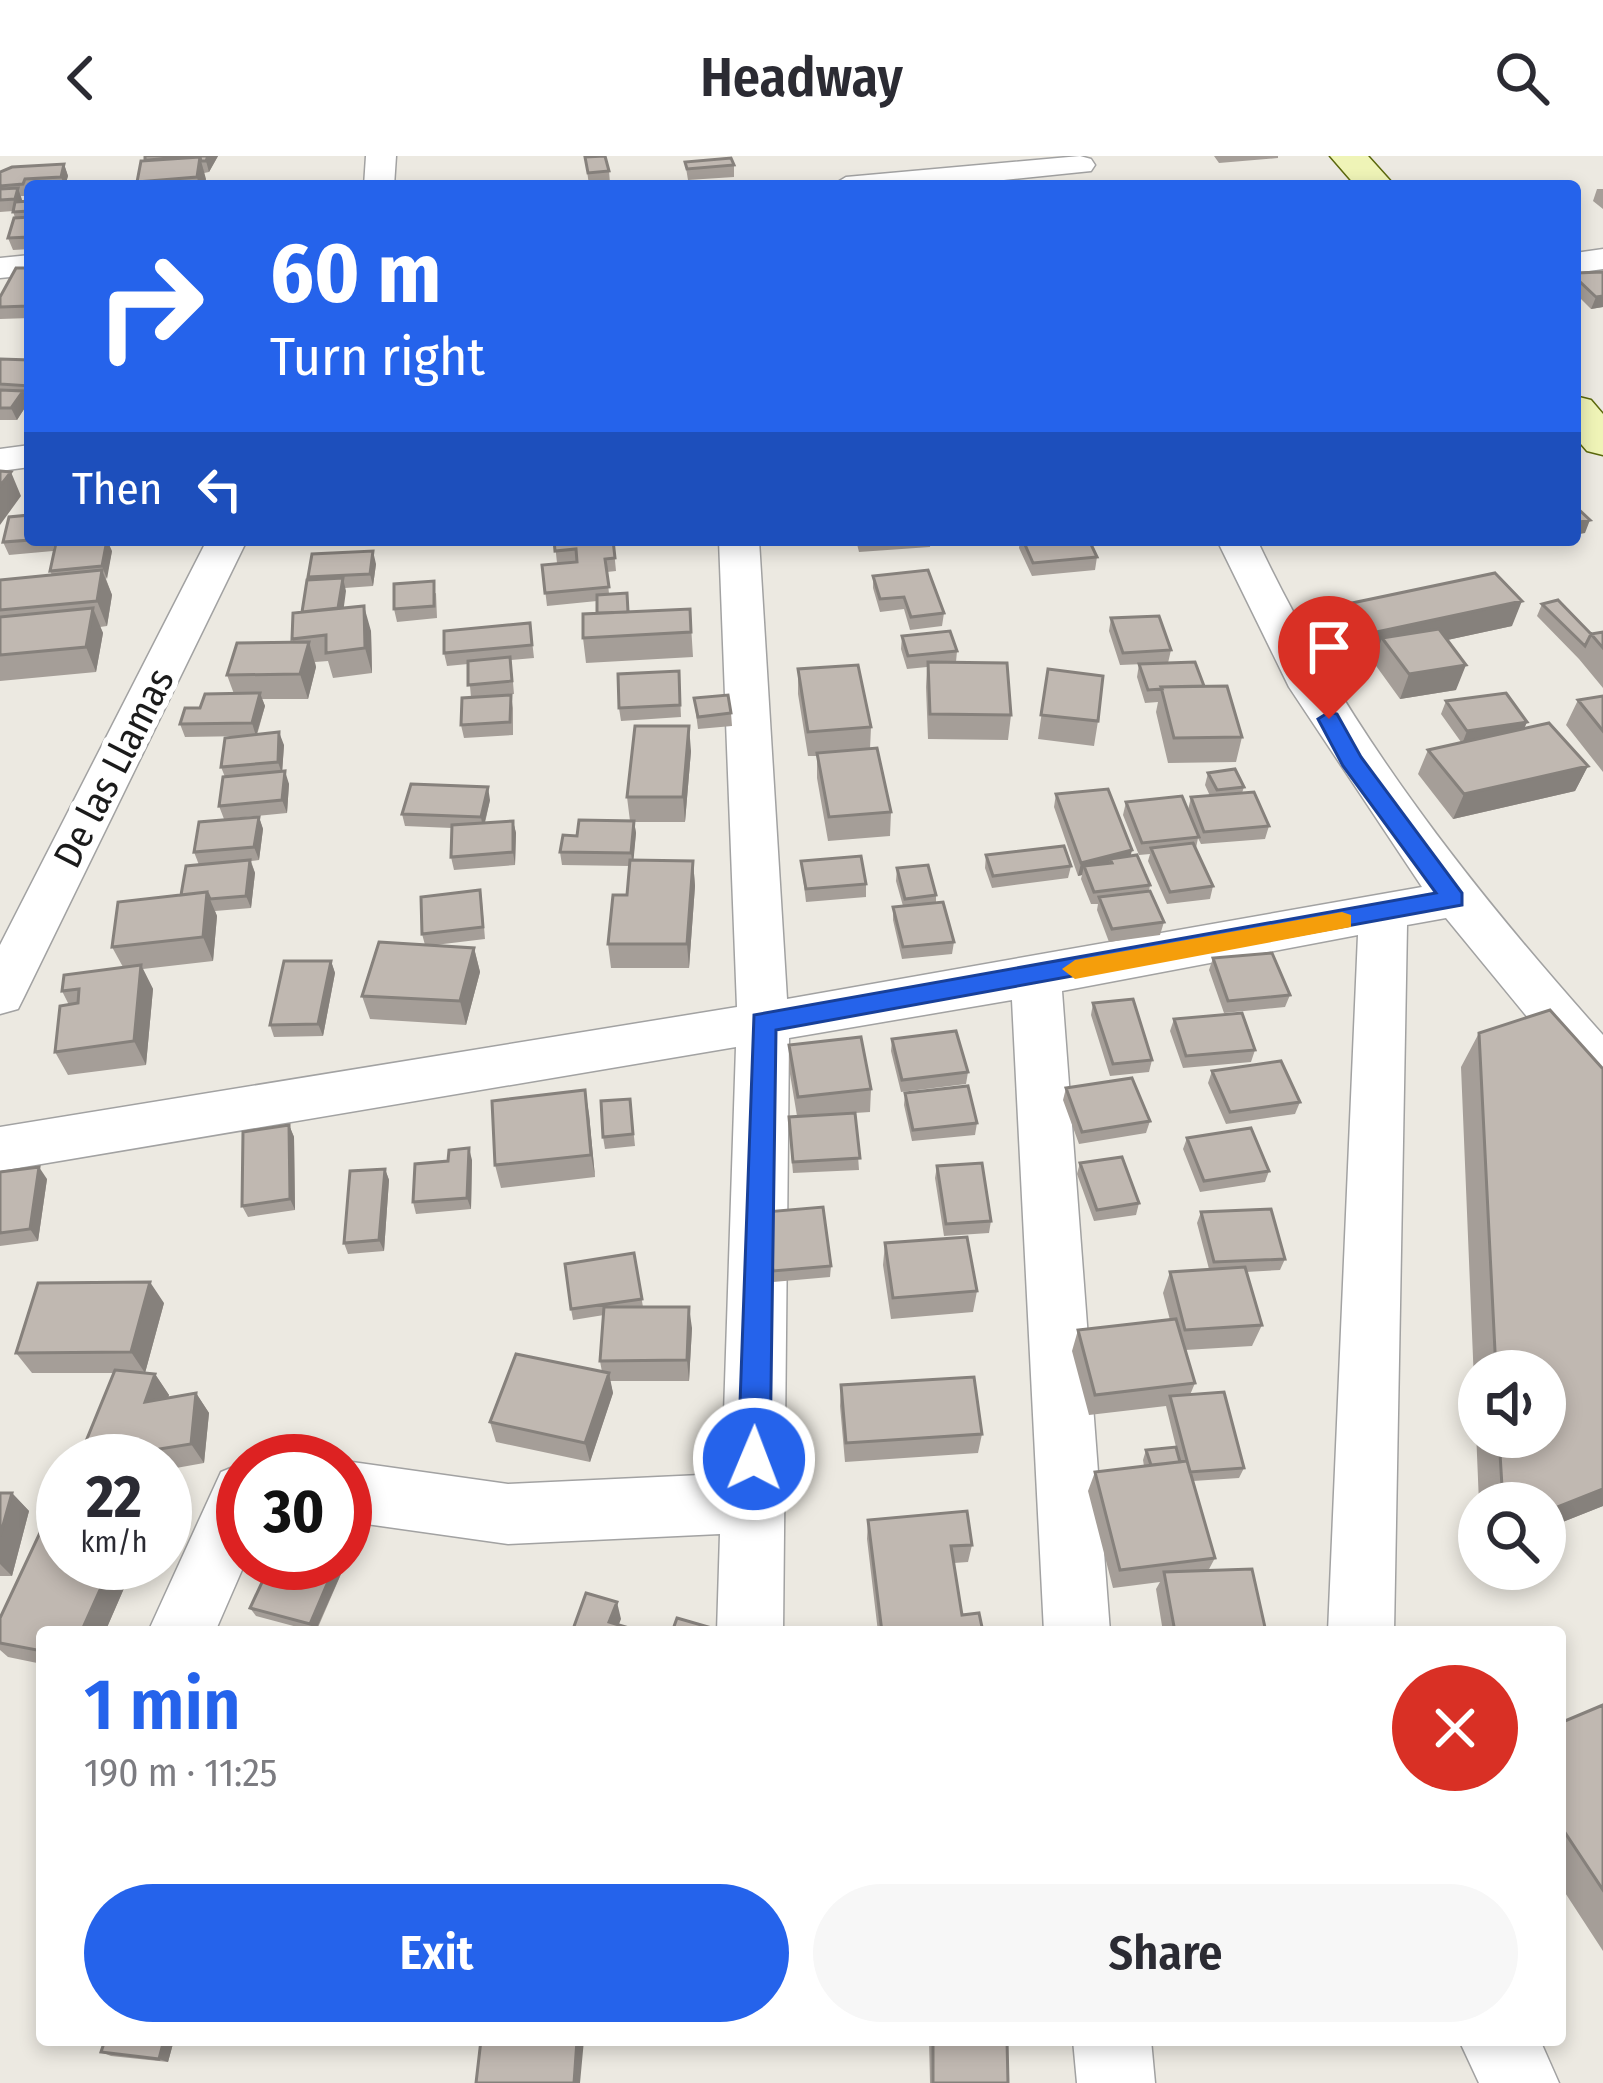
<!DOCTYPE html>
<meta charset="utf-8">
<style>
body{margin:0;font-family:"Fira Sans Condensed",sans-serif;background:#f7f7f7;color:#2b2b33;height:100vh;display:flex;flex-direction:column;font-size:45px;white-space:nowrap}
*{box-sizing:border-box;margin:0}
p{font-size:39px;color:#7c7c81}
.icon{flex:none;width:66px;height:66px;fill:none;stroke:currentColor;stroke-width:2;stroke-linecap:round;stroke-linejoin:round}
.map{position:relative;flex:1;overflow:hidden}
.side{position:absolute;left:36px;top:1470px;width:1530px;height:420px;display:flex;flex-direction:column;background:#fff;border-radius:12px;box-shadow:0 6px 18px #0003}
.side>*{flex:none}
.guide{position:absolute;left:24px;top:24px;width:1557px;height:366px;border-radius:12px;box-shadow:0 6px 18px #0003;background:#2563eb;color:#fff;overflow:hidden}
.tools{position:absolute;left:1458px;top:1194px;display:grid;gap:24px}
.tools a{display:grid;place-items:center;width:108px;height:108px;border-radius:50%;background:#fff;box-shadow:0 6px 18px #0003;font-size:60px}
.speed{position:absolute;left:36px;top:1278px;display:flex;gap:24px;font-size:60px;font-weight:700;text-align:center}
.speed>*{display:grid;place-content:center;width:156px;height:156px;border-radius:50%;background:#fff;box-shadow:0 6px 18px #0003;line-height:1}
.speed small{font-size:30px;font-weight:400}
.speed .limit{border:18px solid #d22;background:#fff;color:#111}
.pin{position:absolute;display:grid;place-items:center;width:102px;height:102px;color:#fff;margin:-123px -51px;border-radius:50% 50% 50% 0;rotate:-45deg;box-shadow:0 0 12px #0007}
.pin .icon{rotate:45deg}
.me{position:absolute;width:132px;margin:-66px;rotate:1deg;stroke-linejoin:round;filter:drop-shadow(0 0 9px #0008)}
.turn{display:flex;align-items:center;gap:42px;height:252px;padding:0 48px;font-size:54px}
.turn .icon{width:156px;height:156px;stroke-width:2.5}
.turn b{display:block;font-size:84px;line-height:102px}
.then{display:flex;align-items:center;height:114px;padding:0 48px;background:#0003;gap:24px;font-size:45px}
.round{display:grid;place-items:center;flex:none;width:126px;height:126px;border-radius:63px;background:#f7f7f7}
.overview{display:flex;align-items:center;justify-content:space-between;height:204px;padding:0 48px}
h1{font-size:72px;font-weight:600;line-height:90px;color:#2563eb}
.action{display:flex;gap:24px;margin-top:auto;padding:24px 48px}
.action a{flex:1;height:138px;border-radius:72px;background:#2563eb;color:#fff;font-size:48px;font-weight:600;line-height:138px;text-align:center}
.action a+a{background:#f7f7f7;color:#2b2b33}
header{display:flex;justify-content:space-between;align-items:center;height:156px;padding:0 48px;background:#fff;font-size:54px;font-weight:600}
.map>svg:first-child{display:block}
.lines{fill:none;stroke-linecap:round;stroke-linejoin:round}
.street-casing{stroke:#a2a2a2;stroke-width:3}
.secondary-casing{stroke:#5b680c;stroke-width:3}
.street{fill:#fff;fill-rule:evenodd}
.secondary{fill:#eff4b7;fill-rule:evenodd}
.wall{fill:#a59e98;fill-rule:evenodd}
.shaded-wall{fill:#86817c}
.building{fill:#c0b8b1;stroke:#86817c;stroke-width:3}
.route{fill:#2563eb;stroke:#184099;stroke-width:3}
.slow{fill:#f59e0b}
.labels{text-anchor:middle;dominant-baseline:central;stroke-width:12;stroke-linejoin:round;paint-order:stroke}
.street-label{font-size:39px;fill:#1b1b1b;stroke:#fff}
</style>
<header><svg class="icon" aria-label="back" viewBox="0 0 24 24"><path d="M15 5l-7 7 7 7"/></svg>Headway<svg class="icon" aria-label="search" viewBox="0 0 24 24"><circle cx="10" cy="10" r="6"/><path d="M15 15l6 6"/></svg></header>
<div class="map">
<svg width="1603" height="1927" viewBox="0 0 1603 1927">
<rect width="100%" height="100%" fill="#ece9e1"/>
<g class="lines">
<defs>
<path id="street" d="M366,0H396L394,30H364Z
M1080,0L1091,3L1095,9L1091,15L947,30H831L846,21Z
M1603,93V113L1575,117V97Z
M30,99V119L0,122V102Z
M30,289V311L0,315V293Z
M207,384H247L25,839L18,853L0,858V789Z
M719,384H759L787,843L1422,731L1289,531L1217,384H1257C1345,571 1466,726 1603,879V936L1584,930L1446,762L1407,769L1394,1476H1328L1358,779L1062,835L1110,1476H1044L1012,844L789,882L783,1476H717L720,1378L508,1388L345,1365V1305L508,1328L722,1318L736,891L0,1015V971L737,851Z
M243,1307L245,1407L215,1476H148L221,1316Z
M1073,1884H1151L1155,1927H1077Z
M1459,1884H1540L1559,1927H1479Z"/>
<path id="secondary" d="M1330,0H1368L1395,30H1356Z
M1575,240L1591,244L1603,258V299L1587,295L1575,281Z"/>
</defs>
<use href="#street" class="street-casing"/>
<use href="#secondary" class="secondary-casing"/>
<use href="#street" class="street"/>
<use href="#secondary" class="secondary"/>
</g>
<path class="wall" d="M150,0H218L209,16L204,17L205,30H138L137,26Z
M1214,0H1278V2L1219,7Z
M585,1L609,15L610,27L589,29Z
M685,6L734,9V21L688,24Z
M64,8L68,20L65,30H30L27,40H21L22,46L30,45V93L13,94L8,82L15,62L13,55L0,56V16Z
M1597,33H1603V53L1593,45Z
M30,112V162L0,163V141Z
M1575,117L1603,151L1591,153L1575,137Z
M0,203L30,204V242H26L28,247L17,264H0Z
M30,384H55L53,395L9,399L3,386Z
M538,384H613L616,415L607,416L609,438L628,456L690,453L693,501L586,507L583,482L597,457V445L547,450L542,409L557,407L555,388L539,389Z
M856,384H931L930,391L859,396Z
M1020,384H1102L1090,385L1097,401L1095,414L1032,420L1019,392Z
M112,395L106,423L112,439L107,470L100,471L103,477L96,516L0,525V424L52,419L50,415Z
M376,408L373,430L345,432L343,452L371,475L372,517L333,522L328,505L315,506L316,511L308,543H262L265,550L257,579L284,589L282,616L289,628L287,657L224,663L219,650L225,621L221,611L245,580L185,581L180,568L200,552L234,538L227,519L293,486L292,483L302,456L308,421Z
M873,420L944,457L942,470L910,474L904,453L880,456L873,432Z
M436,437L437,462L397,466L394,453Z
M1542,448L1592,478L1603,476V532L1579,503L1537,460Z
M1314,455L1512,470L1447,484L1456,534L1400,543L1374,507L1376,499L1331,509L1307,480Z
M1111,462L1171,494L1168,507L1120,509L1109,475Z
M530,467L534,502L511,504L514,538L486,540L511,539L513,552V579L464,582L461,569L471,541L468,508L447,510L444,497Z
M902,480L957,495L956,506L1011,559L1008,584L928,583L926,531L927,511L907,513L901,493Z
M1139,508L1204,530L1242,581L1236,606L1168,607L1156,556L1158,546L1145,547L1137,521Z
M798,513L871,571L870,593L891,656L890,680L828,685L817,622V600H808L798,538Z
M1048,513L1098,565L1094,590L1038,583Z
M679,515L681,561L621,565L619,552Z
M1603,540V616L1566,569L1578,544Z
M694,542L731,557L732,570L698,573Z
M1446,545L1527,566L1524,573L1588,610L1575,635L1453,663L1418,618L1428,594L1461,586L1441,558Z
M691,595L685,666H634L636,677L633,704L693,705L695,730L689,812H611L608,788L627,739L630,710L562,709L560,696L577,680L630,665L627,641Z
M1208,617L1244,631L1242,637L1269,670L1265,683L1201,688L1198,682L1196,692L1213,730L1210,743L1167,748L1148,705L1150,698L1139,699L1123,659L1126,646L1188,654L1191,641L1210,640L1205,629Z
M1056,638L1131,700L1150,729L1149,735L1164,766L1160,779L1109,786L1097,754L1098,748H1091L1081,723L1082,719L1078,720L1054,651Z
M490,644L485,667L513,665L516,677L515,709L454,714L451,701L452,672L405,670L402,658Z
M259,661L263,673L259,704L251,705L255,717L251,752L215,755L217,760L213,805L143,813L153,833L146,909L68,919L55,896L69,849L62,835L123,811L112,791L181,739L199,709L194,696Z
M986,699L1071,710L1068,722L992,732L985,712Z
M801,705L866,728V741L806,746Z
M897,712L936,739V747L954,786L952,798L902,803L893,764V751L903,750L896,725Z
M482,746L485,783L435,789L474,792L480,816L466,869L370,863L362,840L425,789L422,778Z
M1213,802L1290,839L1285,851L1224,857L1209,814Z
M331,805L335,817L323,880L274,881L270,869Z
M1093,847L1152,904L1149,916L1110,920L1091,859Z
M1174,863L1255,894L1251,906L1183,912L1170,875Z
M1479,877L1603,1350L1545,1373V1347H1479L1461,911ZM1479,1215H1545V1281H1479Z
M892,883L968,916L966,928L901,936L891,895Z
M789,889L871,933L870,956L855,957L859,1014L793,1017L789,973L797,960L789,912Z
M1212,915L1300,946L1295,958L1226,968L1208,927Z
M1066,932L1150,965L1146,977L1079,988L1063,944Z
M905,937L977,967L975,979L912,985L904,949Z
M630,943L635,990L605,993L603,981Z
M589,958L595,1021L501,1032L495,1009Z
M289,969L294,981L295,1054L248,1061L242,1050Z
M1187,982L1269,1015L1265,1026L1200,1036L1183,993Z
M472,1004L471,1053L416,1058L413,1046Z
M1080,1007L1139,1047L1136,1059L1094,1065L1077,1018Z
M937,1010L991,1065L989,1077L944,1080L935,1022Z
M385,1013L389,1024L384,1095L348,1098L344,1087Z
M0,1016L47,1023L38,1085L0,1090Z
M765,1056L831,1110L830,1121L773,1126Z
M1201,1056L1285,1103L1280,1114L1246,1116L1262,1169L1252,1190L1185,1194L1195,1227L1190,1239L1244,1312L1239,1322L1193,1325L1215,1402L1208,1415L1266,1476H1163L1156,1433L1160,1426L1113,1432L1088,1335L1095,1316L1144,1310L1143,1304L1146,1294L1176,1291L1166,1250L1089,1259L1072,1195L1078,1174L1170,1164L1163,1137L1170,1116L1209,1113L1197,1067Z
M885,1087L977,1135L973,1156L891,1163L883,1109Z
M634,1097L643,1151L692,1172L689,1225H610L613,1237L590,1306L496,1286L490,1266L602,1216L600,1205L604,1159L573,1164L571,1153Z
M164,1147L145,1217L155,1218L169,1239L168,1242L196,1237L209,1257L204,1307L165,1314V1305H91L82,1295L114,1217H32L16,1197Z
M841,1229L982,1278L978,1297L845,1306L840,1250Z
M0,1337H12L29,1355L12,1420H0Z
M868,1364L972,1389L968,1406L954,1407L962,1459L983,1476H878L867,1383Z
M345,1397L348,1402L316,1476L256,1460L250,1452L345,1407Z
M63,1407H135L105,1476H42V1508L8,1501L0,1494V1462Z
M1603,1549V1795L1560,1729V1567Z
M105,1884H174L168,1906L111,1900L101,1896Z
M929,1884H1007L1008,1927H930Z"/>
<path class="shaded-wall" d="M208,0H218L209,16L206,5Z
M200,1L206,23L205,30H199L197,21Z
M64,8L68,20L65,30L61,21Z
M18,32L22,44L19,55L15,43Z
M1603,140V151L1591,153L1596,141Z
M23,235L28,247L17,264L11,252Z
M11,316L21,340L0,369V330Z
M1590,364L1585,377L1575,379V367Z
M107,384L112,395L107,423L102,410Z
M373,395L376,408L373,430L370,418Z
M102,414L112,439L107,470L97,445Z
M343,422L346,435L341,472L337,459Z
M1522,445L1512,470L1392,496L1382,482L1376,499L1331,509L1339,484Z
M364,450L371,475L372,517L365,492Z
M93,452L103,477L96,516L86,491Z
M309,486L316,511L308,543L300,518Z
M1466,509L1456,534L1400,543L1409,518Z
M260,537L265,550L256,580L252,567Z
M1527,566L1521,579L1462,588L1467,575Z
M689,570L691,595L685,666L683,641Z
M279,576L284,589L282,618L278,606Z
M1588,610L1575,635L1453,663L1464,638Z
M285,615L289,628L287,657L282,644Z
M488,631L490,644L483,673L481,661Z
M259,661L263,673L259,704L254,691Z
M513,665L516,677L515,709L513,696Z
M634,665L636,677L633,710L631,697Z
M1132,694L1129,707H1112L1110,703L1108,712L1084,710L1082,719L1078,720L1081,707Z
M250,704L255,717L251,752L246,740Z
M693,705L695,730L689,812L687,788Z
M207,736L217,760L213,805L203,781Z
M474,792L480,816L466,869L460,845Z
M331,805L335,817L323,880L318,868Z
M141,809L153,833L146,909L134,885Z
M585,934L589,958L595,1021L591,999Z
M289,969L294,981L295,1054L290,1043Z
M469,992L472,1004L471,1053L467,1042Z
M39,1011L47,1023L38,1085L30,1073Z
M385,1013L389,1024L384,1095L379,1084Z
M150,1126L164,1147L145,1217L131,1196Z
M689,1151L692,1172L689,1225L687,1204Z
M609,1217L613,1237L590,1306L585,1287Z
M155,1218L169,1239L158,1266L145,1246Z
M196,1237L209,1257L204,1307L191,1288Z
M1603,1333V1350L1545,1373V1356Z
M12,1337L29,1355L12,1420L0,1408V1380Z
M345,1397L348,1402L315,1476L310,1468L336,1407H345Z
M112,1407H135L105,1476H81Z
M617,1446L621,1463L616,1476L609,1466Z
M164,1884H174L168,1906L159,1903Z
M577,1884H584L580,1927H574Z"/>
<path class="building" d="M145,0H208L206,5H201L200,1L145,4Z
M605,0L609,15L588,17L585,1Z
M200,1L197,21L137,26L141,5Z
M731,2L734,9L687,13L685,6Z
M64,8L61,21L25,23L23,28L0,30V16L12,11Z
M18,32L15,43L0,44V33Z
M30,45V55L13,56L15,46Z
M30,61V81L8,82L14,62Z
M16,112H30V148L29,150L0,151V141Z
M1603,116V140L1596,141L1575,121V117Z
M0,203L30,204V230L0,228Z
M0,234L23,235L11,252H0Z
M0,315L11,316L0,330Z
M1575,350L1590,364L1575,367Z
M30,359V384L3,386L9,361Z
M94,384H107L102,410L50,415L56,387Z
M554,384H613L615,402L605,403L609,431L545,437L542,409L577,406L576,393L555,395Z
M1023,384H1089L1097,401L1033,407Z
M373,395L370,418L308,421L312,398Z
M102,414L97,445L0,454V424Z
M928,414L944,457L911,461L904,441L880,443L873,420Z
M1495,417L1522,445L1339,484L1314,455Z
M343,422L338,452L302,456L307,424Z
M434,425V450L394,453V428Z
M627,437L628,456L597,457V439Z
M1558,444L1591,478L1585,490L1542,448Z
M364,450L365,492L326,497V479L292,483L293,457Z
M93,452L86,491L0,499V461Z
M690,453L691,476L583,482V458Z
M1159,460L1171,494L1123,497L1111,462Z
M530,467L532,489L444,497V475Z
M1439,473L1466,509L1409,518L1382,482Z
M950,475L957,495L908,500L902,480Z
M1603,476V492L1591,478Z
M309,486L300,518L227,519L237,487Z
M510,501L512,525L468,529V505Z
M928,506L1007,507L1011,559L930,558Z
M1195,506L1204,530L1161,531L1162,533L1148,534L1139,508Z
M858,509L871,571L808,576L798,513Z
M1048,513L1103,520L1098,565L1041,559Z
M679,515L680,549L619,552L618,518Z
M1227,530L1242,581L1174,582L1161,531Z
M260,537L252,567L180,568L185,552H200L205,538Z
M1506,537L1527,566L1467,575L1446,545Z
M511,539L510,566L461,569L462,542Z
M728,539L731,557L698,561L694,542Z
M1603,540V575L1578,544Z
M1549,567L1588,610L1464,638L1428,594Z
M635,570H689L683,641H627Z
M279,576L278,606L221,611L225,582Z
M877,592L891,656L829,661L817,597Z
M1235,613L1244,631L1217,634L1208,617Z
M285,615L282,644L219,650L223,621Z
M411,628L488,631L481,661L402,658Z
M1108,633L1132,694L1081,707L1056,638Z
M1254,636L1269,670L1204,676L1191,641Z
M1182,640L1199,681L1142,687L1126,646Z
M259,661L254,691L194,696L199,666Z
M579,664L634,665L631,697L560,696L563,679L577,680Z
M513,665V696L451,701L452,669Z
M1193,687L1213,730L1170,736L1151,692Z
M1064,690L1071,710L993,720L986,699Z
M1137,699L1150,729L1094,736L1084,710L1112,707L1110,703Z
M861,700L866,728L806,733L801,705Z
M250,704L246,740L210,743L207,736L181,739L186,710Z
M630,704L693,705L687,788H608L613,739H627Z
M928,709L936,739L905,743L897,712Z
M480,734L483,771L422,778L421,741Z
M1150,735L1164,766L1112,773L1099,741Z
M207,736L203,781L112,791L118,746Z
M943,746L954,786L903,791L893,751Z
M379,786L474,792L460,845L362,840Z
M1272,797L1290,839L1228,845L1213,802Z
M284,805H331L318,868L270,869Z
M141,809L134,885L55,896L60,850L78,847L79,833L62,835L64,819Z
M1133,843L1152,904L1113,908L1093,847Z
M1550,854L1603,913V1333L1545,1356V1347H1503L1499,1281H1545V1215H1496L1479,877Z
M1242,857L1255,894L1186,900L1174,863Z
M956,875L968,916L902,924L892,883Z
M861,881L871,933L798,941L789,889Z
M1281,905L1300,946L1230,956L1212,915Z
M1132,922L1150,965L1082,976L1066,932Z
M968,930L977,967L913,974L905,937Z
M585,934L591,999L495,1009L492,945Z
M630,943L633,978L603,981L601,945Z
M855,957L860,1002L793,1006L789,961Z
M289,969L290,1043L242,1050L243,976Z
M1251,972L1269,1015L1204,1025L1187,982Z
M469,992L467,1042L413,1046L415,1008L448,1005L449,994Z
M1122,1001L1139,1047L1097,1054L1080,1007Z
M982,1007L991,1065L946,1068L937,1010Z
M39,1011L30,1073L0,1077V1016Z
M385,1013L379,1084L344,1087L350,1015Z
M823,1051L831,1110L773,1115L765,1056Z
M1271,1053L1285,1103L1214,1106L1201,1056Z
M967,1081L977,1135L893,1142L885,1087Z
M634,1097L642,1143L571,1153L565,1108Z
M1245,1111L1262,1169L1185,1174L1170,1116Z
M150,1126L131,1196L16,1197L38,1127Z
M604,1151H689L687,1204L600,1205Z
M1176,1163L1195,1227L1095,1239L1078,1174Z
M516,1198L609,1217L585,1287L490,1266Z
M115,1214L155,1218L145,1246L196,1237L191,1288L122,1299L82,1295Z
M974,1221L982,1278L846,1287L841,1229Z
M1224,1236L1244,1312L1190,1316L1170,1240Z
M1176,1291L1180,1306L1151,1309L1146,1294Z
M1187,1305L1215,1402L1120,1414L1095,1316Z
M0,1337H12L0,1380Z
M967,1355L972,1389L951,1390L962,1459L979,1457L983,1476H882L868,1364Z
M45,1366L63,1369V1407H112L81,1476H42V1495L0,1487V1462Z
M271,1407H336L310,1468L250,1452Z
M1252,1413L1266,1476H1175L1164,1416Z
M586,1437L617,1446L609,1466L642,1476H572Z
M677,1462L712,1472L711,1476H672Z
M1603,1549V1734L1560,1669V1567Z
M105,1884H164L159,1903L101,1896Z
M481,1884H577L574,1927H476Z
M933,1884H1007L1008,1927H933Z"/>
<path class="route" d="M1329,556L1337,558L1361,601L1462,737V749L776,874L770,1303L765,1313L754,1318L743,1313L738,1303L754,859L1436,737L1343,610L1318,563Z"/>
<path class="slow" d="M1342,756L1351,759V771L1075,823L1062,813L1075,804Z"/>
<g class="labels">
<g class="street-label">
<text transform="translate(114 612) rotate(-63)">De las Llamas</text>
</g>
</g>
</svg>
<div class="tools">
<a><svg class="icon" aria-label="sound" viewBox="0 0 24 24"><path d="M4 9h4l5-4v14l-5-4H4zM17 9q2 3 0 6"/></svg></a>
<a><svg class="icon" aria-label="search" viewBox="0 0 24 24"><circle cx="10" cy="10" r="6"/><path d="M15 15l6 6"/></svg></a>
</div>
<div class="speed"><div>22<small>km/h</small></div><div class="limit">30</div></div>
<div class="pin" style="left:1329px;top:563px;background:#d93025"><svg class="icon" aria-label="arrive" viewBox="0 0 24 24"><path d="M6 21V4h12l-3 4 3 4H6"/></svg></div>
<svg class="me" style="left:754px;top:1303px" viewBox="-20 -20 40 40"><circle r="17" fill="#2563eb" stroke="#fff" stroke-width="3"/><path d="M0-11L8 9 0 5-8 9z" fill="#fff"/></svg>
<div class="guide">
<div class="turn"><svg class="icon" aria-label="right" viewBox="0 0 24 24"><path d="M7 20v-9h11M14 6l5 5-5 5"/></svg><div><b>60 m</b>Turn right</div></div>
<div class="then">Then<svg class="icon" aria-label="left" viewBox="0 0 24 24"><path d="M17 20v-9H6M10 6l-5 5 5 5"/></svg></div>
</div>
<section class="side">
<div class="overview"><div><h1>1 min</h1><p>190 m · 11:25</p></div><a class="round" style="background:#d93025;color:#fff"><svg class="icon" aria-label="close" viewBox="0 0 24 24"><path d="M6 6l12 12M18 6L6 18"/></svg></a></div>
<div class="action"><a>Exit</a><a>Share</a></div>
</section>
</div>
